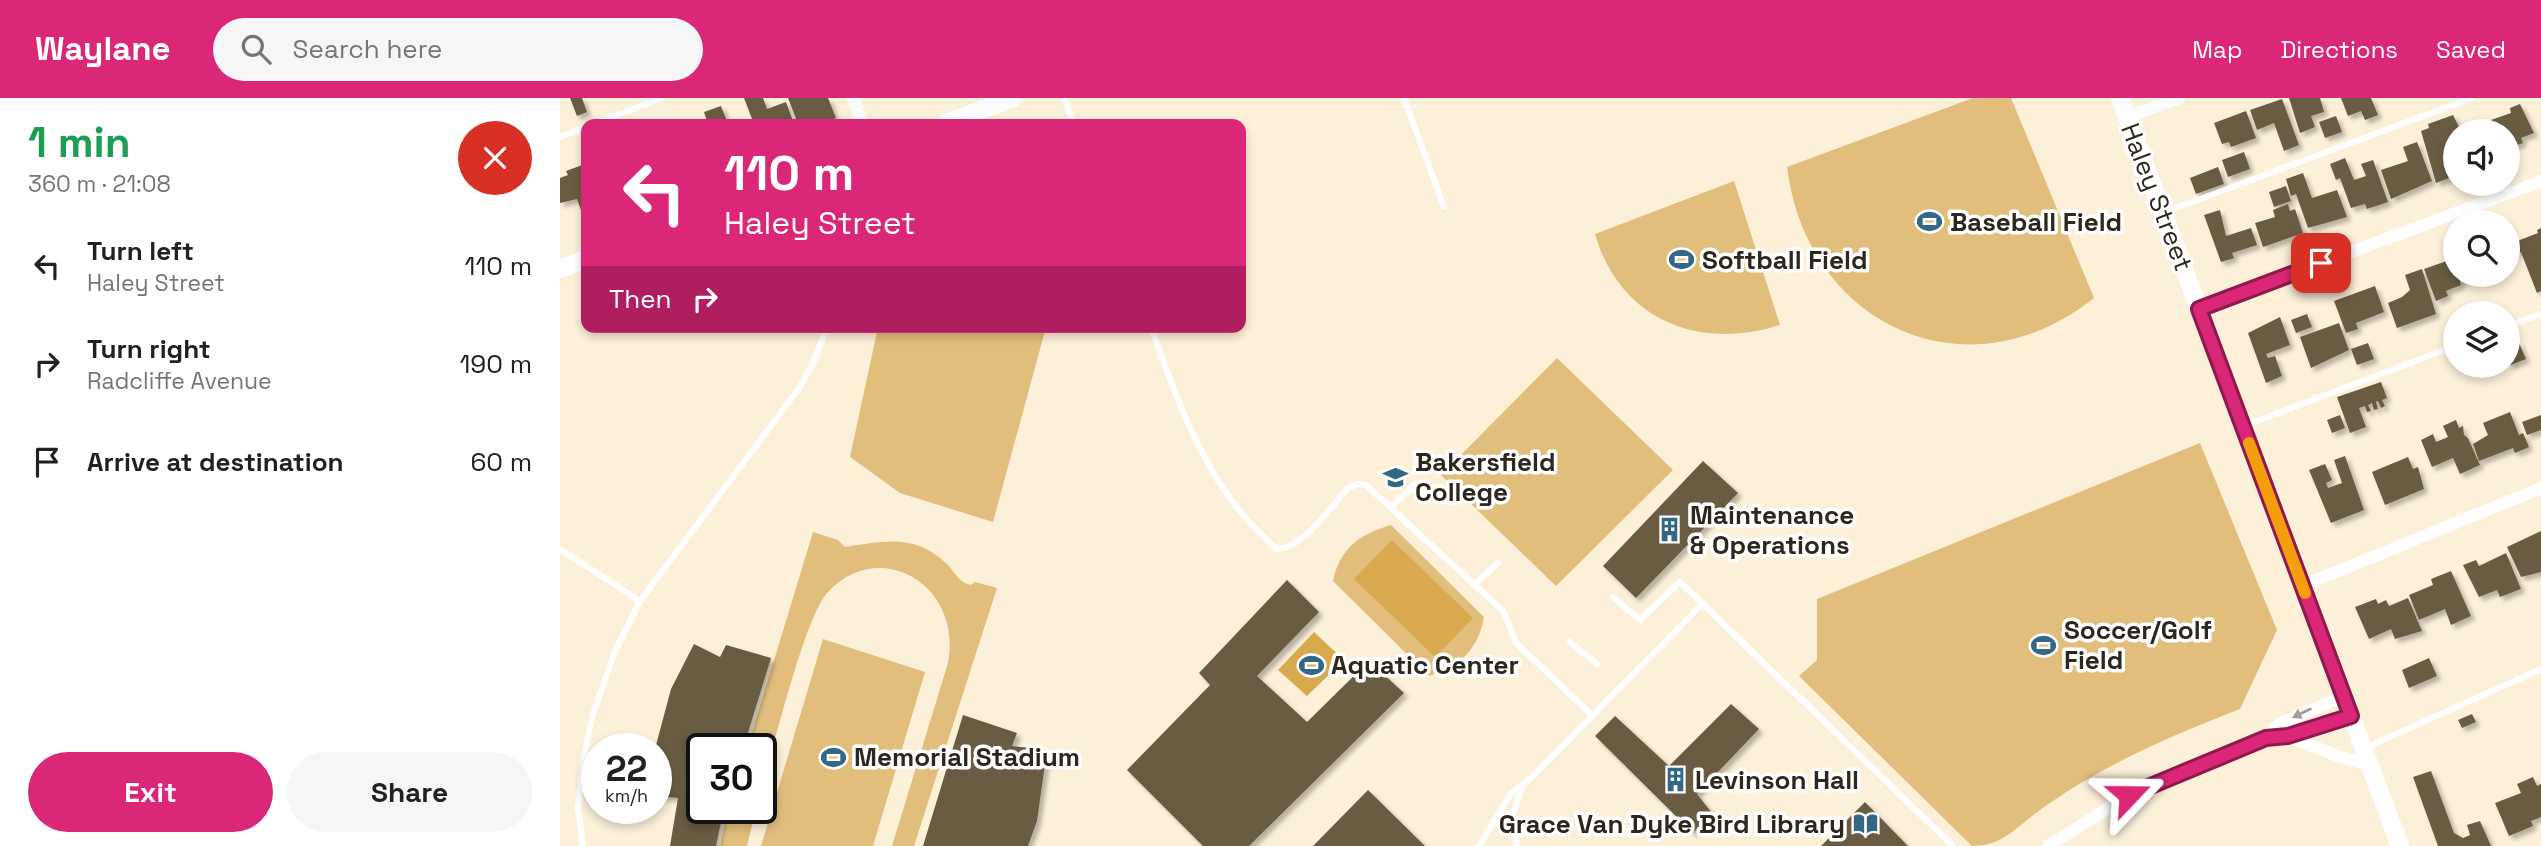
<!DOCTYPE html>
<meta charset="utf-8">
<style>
body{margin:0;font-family:"Space Grotesk",sans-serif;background:#f6f6f6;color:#202124;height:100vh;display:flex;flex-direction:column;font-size:26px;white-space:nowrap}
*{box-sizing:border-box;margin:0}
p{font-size:23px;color:#757577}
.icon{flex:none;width:38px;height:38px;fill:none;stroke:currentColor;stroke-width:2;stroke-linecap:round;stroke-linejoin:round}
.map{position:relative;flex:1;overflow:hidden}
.drawer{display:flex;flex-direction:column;background:#fff;width:560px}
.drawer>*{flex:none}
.top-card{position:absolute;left:21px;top:21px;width:665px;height:214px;border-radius:14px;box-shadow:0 4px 10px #0003;background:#db2777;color:#fff;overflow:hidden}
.tools{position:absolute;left:1883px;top:21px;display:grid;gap:14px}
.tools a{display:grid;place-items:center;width:77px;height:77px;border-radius:50%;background:#fff;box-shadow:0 4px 10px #0003;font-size:35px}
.speed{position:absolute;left:21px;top:635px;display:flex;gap:14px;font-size:35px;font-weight:700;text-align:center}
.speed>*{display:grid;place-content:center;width:91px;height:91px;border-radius:50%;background:#fff;box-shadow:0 4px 10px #0003;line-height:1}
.speed small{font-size:18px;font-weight:400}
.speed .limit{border:4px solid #111;border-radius:10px;background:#fff;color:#111}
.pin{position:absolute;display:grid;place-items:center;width:60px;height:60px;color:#fff;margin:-30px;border-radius:14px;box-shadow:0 4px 10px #0006}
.me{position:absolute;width:77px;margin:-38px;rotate:67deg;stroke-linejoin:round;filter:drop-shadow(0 0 5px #0008)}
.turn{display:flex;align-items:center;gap:24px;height:147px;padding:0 28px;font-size:32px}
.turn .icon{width:91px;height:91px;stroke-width:2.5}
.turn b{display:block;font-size:49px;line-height:60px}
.then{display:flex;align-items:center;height:66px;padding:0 28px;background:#0003;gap:14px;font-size:26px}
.round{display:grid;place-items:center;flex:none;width:74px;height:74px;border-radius:37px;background:#f6f6f6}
.headline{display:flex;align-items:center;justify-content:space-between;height:119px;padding:0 28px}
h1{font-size:42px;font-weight:600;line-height:52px;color:#1e9e55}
.primary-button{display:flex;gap:14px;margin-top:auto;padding:14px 28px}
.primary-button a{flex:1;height:80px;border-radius:42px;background:#db2777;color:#fff;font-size:28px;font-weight:600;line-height:80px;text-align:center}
.primary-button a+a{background:#f6f6f6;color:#202124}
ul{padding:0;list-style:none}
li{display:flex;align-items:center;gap:21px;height:98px;padding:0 28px}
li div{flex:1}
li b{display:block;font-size:26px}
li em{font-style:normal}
header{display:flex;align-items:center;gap:42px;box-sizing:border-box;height:98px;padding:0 35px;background:#db2777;color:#fff}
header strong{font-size:33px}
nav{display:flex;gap:38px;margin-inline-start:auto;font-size:24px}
.search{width:490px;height:63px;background:#f6f6f6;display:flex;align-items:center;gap:18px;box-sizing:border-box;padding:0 24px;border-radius:38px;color:#757577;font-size:26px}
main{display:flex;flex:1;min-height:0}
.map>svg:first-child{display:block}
.green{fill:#e2be7c}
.water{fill:#d8aa4d}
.building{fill:#6a5c43;filter:url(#shadow)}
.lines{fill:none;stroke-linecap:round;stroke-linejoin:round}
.lane{stroke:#fff;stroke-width:6}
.street{stroke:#fff;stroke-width:12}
.secondary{stroke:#fff;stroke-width:18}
.oneway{fill:#a09e99}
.route-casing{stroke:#8e194d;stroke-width:18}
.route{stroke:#db2777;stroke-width:12}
.slow{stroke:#f59e0b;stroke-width:12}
.labels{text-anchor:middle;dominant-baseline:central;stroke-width:7;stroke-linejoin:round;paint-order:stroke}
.street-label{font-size:26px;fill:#2d271c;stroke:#fff}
.poi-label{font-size:26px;font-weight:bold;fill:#2d271c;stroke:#fff;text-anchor:start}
</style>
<header>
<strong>Waylane</strong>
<div class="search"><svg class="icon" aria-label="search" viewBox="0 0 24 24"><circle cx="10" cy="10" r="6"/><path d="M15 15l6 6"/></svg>Search here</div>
<nav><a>Map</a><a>Directions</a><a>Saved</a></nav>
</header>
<main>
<section class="drawer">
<div class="headline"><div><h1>1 min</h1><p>360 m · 21:08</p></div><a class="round" style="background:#d93025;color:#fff"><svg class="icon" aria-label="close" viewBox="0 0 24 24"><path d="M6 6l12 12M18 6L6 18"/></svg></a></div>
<ul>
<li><svg class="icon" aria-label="left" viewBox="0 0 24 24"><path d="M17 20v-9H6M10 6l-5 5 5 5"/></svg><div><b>Turn left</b><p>Haley Street</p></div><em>110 m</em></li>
<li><svg class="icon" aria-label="right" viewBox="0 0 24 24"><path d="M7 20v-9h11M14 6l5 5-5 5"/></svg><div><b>Turn right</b><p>Radcliffe Avenue</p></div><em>190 m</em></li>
<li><svg class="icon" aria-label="arrive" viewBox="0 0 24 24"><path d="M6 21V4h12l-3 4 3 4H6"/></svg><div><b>Arrive at destination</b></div><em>60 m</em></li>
</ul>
<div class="primary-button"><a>Exit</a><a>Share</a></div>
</section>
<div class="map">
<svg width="1981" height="748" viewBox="0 0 1981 748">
<defs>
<filter id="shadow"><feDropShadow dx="4" dy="4" stdDeviation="2" flood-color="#0004"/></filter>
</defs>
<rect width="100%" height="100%" fill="#fdf0d9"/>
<path class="green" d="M1413,0H1451L1534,200C1407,301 1247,228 1227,69Z
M1174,83L1220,227C1138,253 1060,222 1035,136Z
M318,229H486L433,424L340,395L290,359Z
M997,260L1113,372L996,488L881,377Z
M1640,345L1717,532L1680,611C1608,639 1538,669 1476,715C1454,732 1441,748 1412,748L1239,578L1257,562V501Z
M831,427L924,519C919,551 899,569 869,578L773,483C780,450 800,436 831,427Z
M253,434L278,442L285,449C323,443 355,435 387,466C395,474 399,485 411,487L415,484L437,490L354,748H332L388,565C403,487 320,438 268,494C245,517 213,653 201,691V651H187Z
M263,541L365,574L313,748H201Z
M168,710L196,711L187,748H160Z"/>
<path class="water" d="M832,442L913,520L875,559L794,481Z
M754,534L784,562L747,598L718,572Z"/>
<path class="building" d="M10,0H22L27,14L17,18Z
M184,0H203L207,11L226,4L234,26H194Z
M228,0H268L276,20L260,26H238Z
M1729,0H1760L1764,14L1751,18L1755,29L1740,35Z
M1781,0H1811L1818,17L1805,22L1801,13L1788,18Z
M1722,1L1739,47L1724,53L1714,25L1697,32L1690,12Z
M1960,6L1974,35L1961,40L1963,45L1948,50V33H1924L1934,29L1931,22L1951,15L1950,10Z
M161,8L168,26H148L144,14Z
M1686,13L1696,40L1671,49L1669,44L1662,46L1654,25Z
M1893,17L1901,33H1895V62L1889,65L1894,78L1876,85L1861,33L1869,30L1868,26Z
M1776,18L1782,34L1765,40L1759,24Z
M1857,44L1872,83L1831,101L1821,72L1848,63L1843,49Z
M1684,54L1690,71L1668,79L1662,62Z
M1785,60L1794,82L1806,78L1801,66L1813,62L1828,104L1807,111L1805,106L1791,110L1780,80L1776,82L1770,66Z
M25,66L26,113L22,115L17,101L0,105V80L8,77L6,73Z
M1658,69L1664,86L1636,96L1630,80Z
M1743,75L1752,100L1777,92L1787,119L1748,130L1736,96L1731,98L1726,81Z
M1726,88L1731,103L1714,109L1709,94Z
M1728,106L1730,113L1735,111L1743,135L1703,149L1695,125L1715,119L1713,112Z
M1660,112L1666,138L1691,130L1697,147L1672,155L1674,160L1661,164L1644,117Z
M1981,130V193L1977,195L1961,154L1957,156L1952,145L1978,135L1977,132Z
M1895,160V177H1906L1907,181L1900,183L1901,187L1886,193L1888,198L1876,203L1864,171Z
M1862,171L1876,216L1837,230L1828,205L1842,199L1850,192L1845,177Z
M1815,188L1824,214L1796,225L1798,231L1786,235L1774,203Z
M1747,216L1752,229L1736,235L1731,222Z
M1720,219L1730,247L1706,256L1708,260L1715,258L1722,278L1706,285L1688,235Z
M1779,225L1789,252L1751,270L1740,239Z
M1808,245L1814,261L1797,267L1791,251Z
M1959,245L1966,261L1948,268V250Z
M1821,284L1827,300L1822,302L1825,308L1821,310L1818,303L1816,304L1818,311L1814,312L1812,305L1808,307L1811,313L1807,314L1805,308L1799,310L1806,329L1790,335L1777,299Z
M1950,314L1959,337L1963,335L1969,349L1955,355L1953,350L1919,363L1913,346L1928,337L1923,325Z
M1780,317L1785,330L1772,335L1767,322Z
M1981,317V332L1967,337L1962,324Z
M1896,322L1899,330L1903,328L1904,337L1908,340L1920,367L1900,376L1893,360L1872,369L1861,342L1873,336L1876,344L1888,339L1883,328Z
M1785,358L1804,412L1771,425L1749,372L1765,366L1772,382L1766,385L1768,390L1782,385L1774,362Z
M1848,359L1853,371L1858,369L1864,391L1825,407L1812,374Z
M1143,363L1178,395L1076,500L1043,468Z
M1981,433V474L1961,479L1947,449Z
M1946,455L1961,491L1940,499L1937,492L1919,499L1903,467L1916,462L1919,468Z
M1891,473L1911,518L1891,527L1885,511L1859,522L1849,497L1873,487L1871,481Z
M727,482L759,514L697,578L747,624L809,563L844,595L689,748H643L567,672L650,587L639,575Z
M1848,500L1862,533L1835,541L1831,531L1809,541L1795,509L1816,501L1818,506L1826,502L1829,508Z
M134,546L160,559L166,547L211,560L183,651H142V710H164L156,748H110L118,700L96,698L95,651L111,591Z
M1869,560L1877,578L1849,590L1842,572Z
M1171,606L1199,631L1137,696L1152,715L1133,735L1035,638L1055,618L1109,668Z
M1912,616L1916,624L1902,630L1898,622Z
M403,617L457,635L452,648L487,652L477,723L468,748H363Z
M1871,673L1894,735L1903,740L1910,737L1907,727L1920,723L1931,748H1878L1853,679Z
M1973,679L1977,688L1981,686V719L1971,723L1973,728L1949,738L1935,705L1961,695L1957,686Z
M808,692L865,748H753Z
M1305,704L1348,748H1261Z"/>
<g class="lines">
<path class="lane" d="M504,0L514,26
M844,0L884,109
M33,26L102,0
M0,39L26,29
M1605,114L1912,0
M1948,228L1981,216
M591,229C613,291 637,359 678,411C689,425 703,437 716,451C744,450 769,411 787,391L797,386L806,387L944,514L956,545L1032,617
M1684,328L1895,248
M832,408L855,386
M0,451L80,503
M914,487L938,465
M1053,499L1080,522L1120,484L1393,748
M1010,544L1037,566
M1805,650L1981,571
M23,748L18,710L24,659L32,619L55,553L80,503L240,289L254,263L267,229
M919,748L951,695L971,680L1143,505
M957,748L952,720L962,689"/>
<path class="street" d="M293,0L303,26
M1567,19L1619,0
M1639,211L1981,83
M1742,488L1981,390
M1728,639C1756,648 1781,662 1809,666
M1706,640L1721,625L1783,599
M1488,748L1569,697L1706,640L1728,638L1791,618"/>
<path class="secondary" d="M1560,0L1840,748
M384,26L453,0
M0,171L26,161"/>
</g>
<defs><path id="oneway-solid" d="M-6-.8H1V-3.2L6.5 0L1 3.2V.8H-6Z" transform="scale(1.75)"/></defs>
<use class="oneway" href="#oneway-solid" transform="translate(1742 615) rotate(154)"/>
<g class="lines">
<defs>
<path id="route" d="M1569,697L1706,640L1728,638L1791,618L1639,211L1761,165"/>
</defs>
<use href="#route" class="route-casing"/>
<use href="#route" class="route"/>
<path class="slow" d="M1689,345L1745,495"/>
</g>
<defs>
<symbol id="stadium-bare" viewBox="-9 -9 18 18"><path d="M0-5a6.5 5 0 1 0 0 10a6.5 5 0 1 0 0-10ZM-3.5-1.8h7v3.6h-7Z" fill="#326883" stroke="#fff" stroke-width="2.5" paint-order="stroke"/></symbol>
<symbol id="university-bare" viewBox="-9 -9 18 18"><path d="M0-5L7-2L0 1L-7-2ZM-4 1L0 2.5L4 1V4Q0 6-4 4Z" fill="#326883" stroke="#fff" stroke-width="2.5" paint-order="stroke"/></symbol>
<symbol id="building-bare" viewBox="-9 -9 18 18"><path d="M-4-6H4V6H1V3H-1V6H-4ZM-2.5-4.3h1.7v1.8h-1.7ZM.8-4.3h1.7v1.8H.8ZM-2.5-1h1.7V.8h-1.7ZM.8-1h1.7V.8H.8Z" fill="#326883" stroke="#fff" stroke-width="2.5" paint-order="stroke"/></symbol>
<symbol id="library-bare" viewBox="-9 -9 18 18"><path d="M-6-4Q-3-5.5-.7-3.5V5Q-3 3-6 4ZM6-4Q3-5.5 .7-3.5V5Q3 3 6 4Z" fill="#326883" stroke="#fff" stroke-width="2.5" paint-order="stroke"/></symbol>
</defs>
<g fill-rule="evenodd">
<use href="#stadium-bare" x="1352" y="106" width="35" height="35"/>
<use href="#stadium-bare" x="1104" y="144" width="35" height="35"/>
<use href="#university-bare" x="818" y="362" width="35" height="35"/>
<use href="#building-bare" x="1092" y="414" width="35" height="35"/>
<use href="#stadium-bare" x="1466" y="530" width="35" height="35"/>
<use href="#stadium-bare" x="734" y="550" width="35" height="35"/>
<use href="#stadium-bare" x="256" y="642" width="35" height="35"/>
<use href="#building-bare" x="1098" y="664" width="35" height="35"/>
<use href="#library-bare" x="1288" y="708" width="35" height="35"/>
</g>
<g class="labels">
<g class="street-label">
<text transform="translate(1597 99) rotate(69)">Haley Street</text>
</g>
<g class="poi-label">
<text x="1390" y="124">Baseball Field</text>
<text x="1142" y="162">Softball Field</text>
<text x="855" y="364">Bakersfield<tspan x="855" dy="30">College</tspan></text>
<text x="1130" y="417">Maintenance<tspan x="1130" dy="30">&amp; Operations</tspan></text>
<text x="1504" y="532">Soccer/Golf<tspan x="1504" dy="30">Field</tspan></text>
<text x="771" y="567">Aquatic Center</text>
<text x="294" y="659">Memorial Stadium</text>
<text x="1135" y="682">Levinson Hall</text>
<text x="1285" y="726" text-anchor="end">Grace Van Dyke Bird Library</text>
</g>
</g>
</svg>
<div class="tools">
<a><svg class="icon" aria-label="sound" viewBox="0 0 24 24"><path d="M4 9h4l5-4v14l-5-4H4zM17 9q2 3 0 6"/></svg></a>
<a><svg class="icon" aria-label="search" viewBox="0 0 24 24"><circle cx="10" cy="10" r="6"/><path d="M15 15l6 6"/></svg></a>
<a><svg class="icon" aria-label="layers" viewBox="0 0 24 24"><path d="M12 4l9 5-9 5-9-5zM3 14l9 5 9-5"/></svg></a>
</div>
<div class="speed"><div>22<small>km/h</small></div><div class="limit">30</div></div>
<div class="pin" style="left:1761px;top:165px;background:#d93025"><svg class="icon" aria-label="arrive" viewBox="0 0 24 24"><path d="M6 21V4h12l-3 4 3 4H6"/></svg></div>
<svg class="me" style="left:1569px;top:697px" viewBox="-20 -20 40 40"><path d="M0-17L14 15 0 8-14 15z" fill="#db2777" stroke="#fff" stroke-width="4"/></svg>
<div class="top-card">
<div class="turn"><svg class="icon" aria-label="left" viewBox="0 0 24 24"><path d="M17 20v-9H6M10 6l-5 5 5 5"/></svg><div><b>110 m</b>Haley Street</div></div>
<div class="then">Then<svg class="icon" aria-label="right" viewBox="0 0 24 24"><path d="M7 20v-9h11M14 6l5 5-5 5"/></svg></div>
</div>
</div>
</main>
